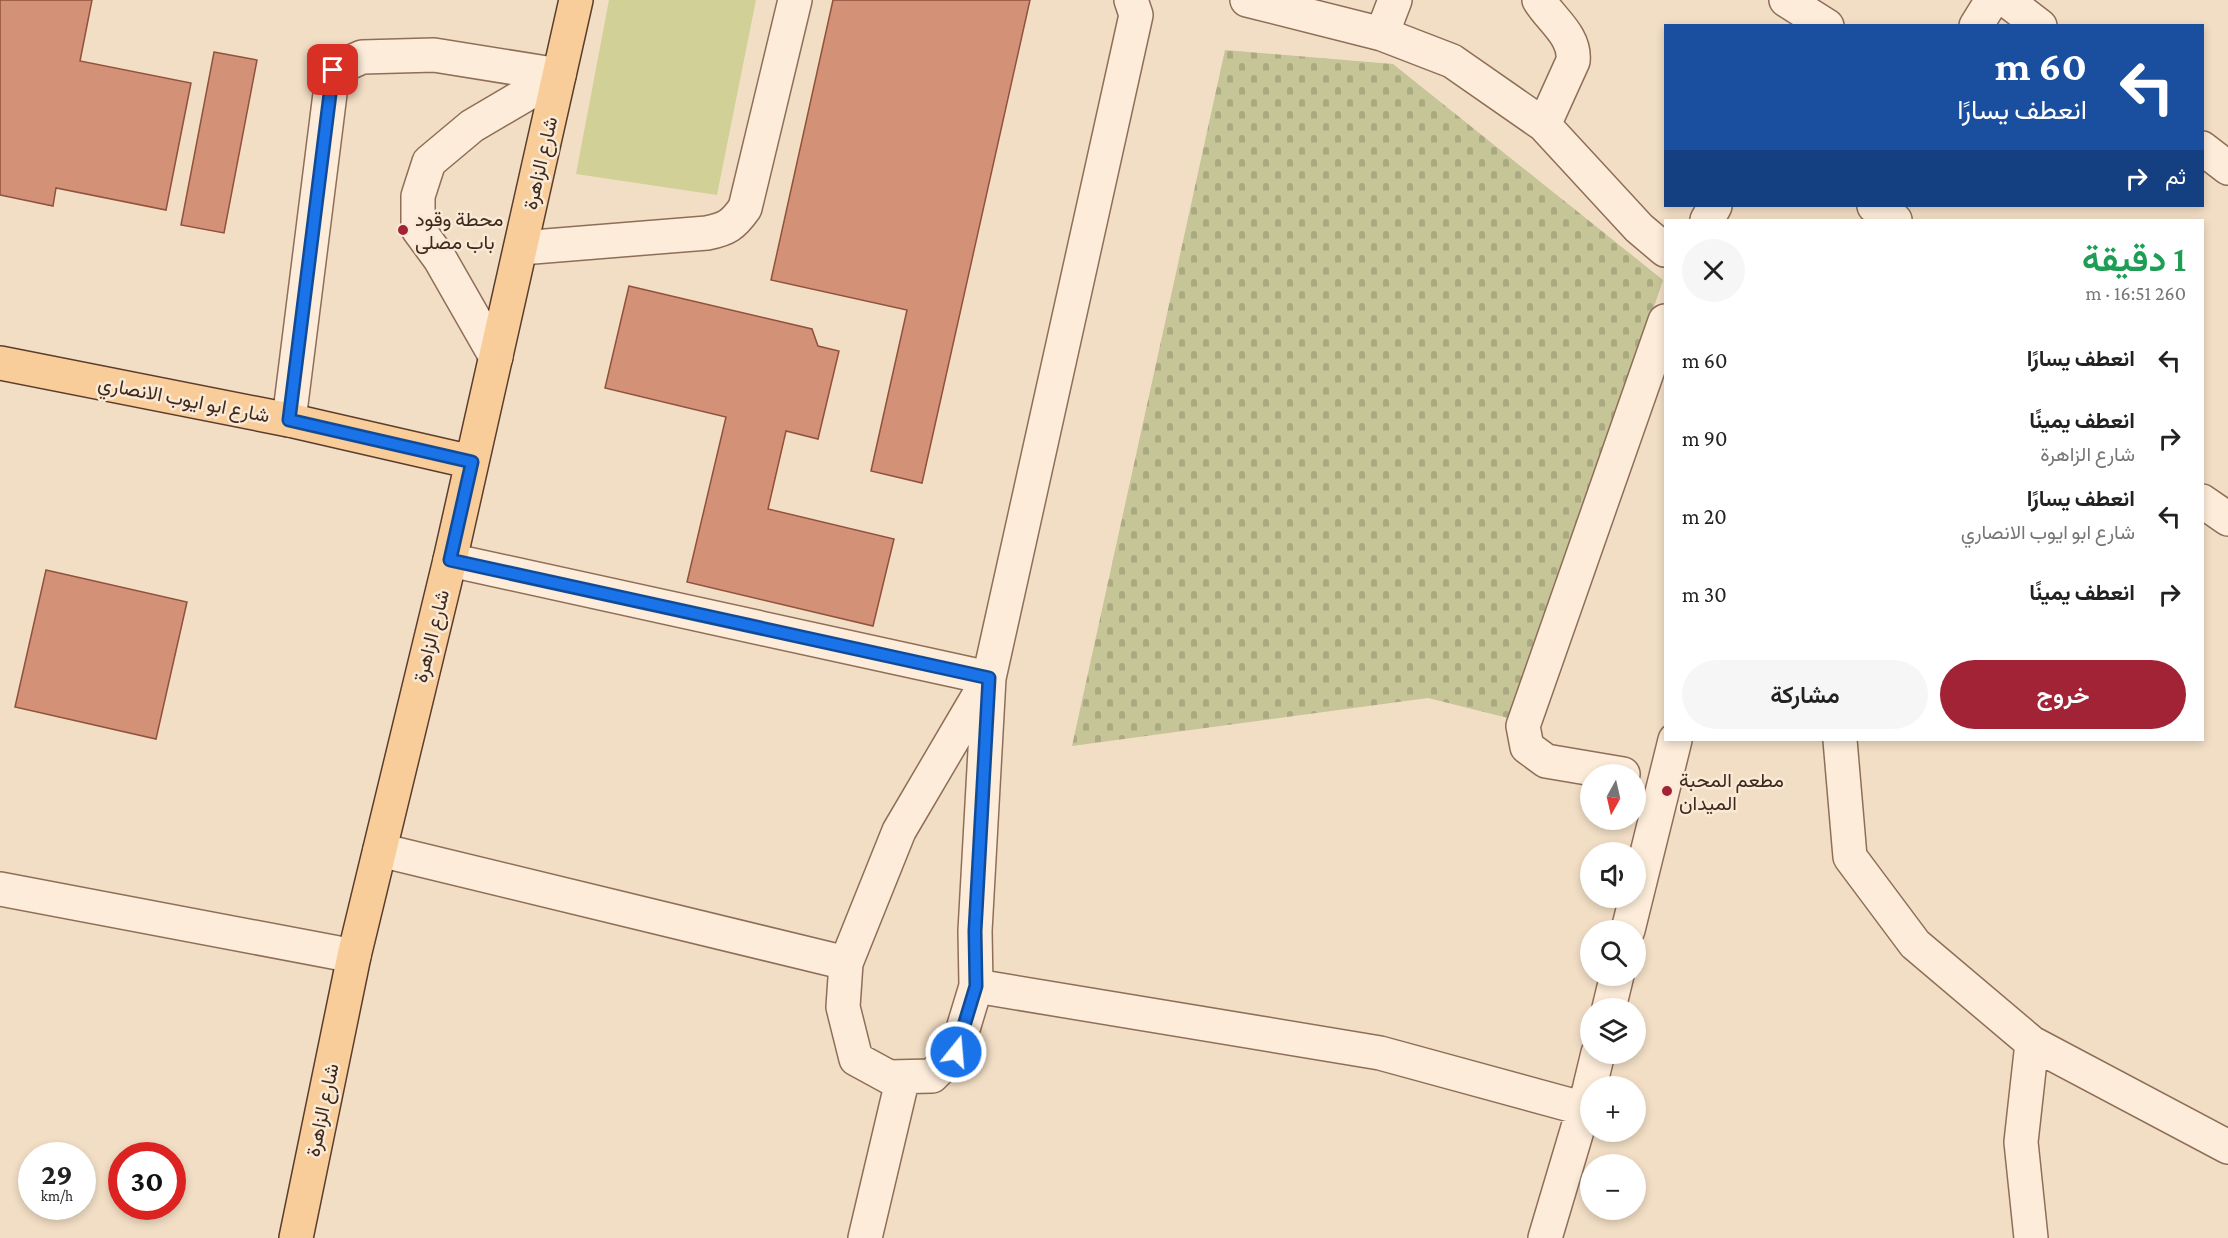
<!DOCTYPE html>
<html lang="ar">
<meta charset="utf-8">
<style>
body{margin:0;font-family:"Crimson Pro",Vazirmatn,serif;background:#f6f6f6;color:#222;direction:rtl;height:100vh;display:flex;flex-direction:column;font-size:22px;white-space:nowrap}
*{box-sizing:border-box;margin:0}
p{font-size:20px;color:#767676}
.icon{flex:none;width:33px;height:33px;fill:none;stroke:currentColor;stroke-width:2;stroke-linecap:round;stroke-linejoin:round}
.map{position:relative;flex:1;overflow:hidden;direction:ltr}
.sheet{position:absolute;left:1664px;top:219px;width:540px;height:522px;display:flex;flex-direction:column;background:#fff;border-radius:0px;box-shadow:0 3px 9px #0003;direction:rtl}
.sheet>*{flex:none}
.banner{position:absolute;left:1664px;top:24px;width:540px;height:183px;border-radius:0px;box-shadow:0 3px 9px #0003;direction:rtl;background:#1a4fa0;color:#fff;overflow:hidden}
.needle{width:39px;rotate:188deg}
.buttons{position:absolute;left:1580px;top:764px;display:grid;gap:12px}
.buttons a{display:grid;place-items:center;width:66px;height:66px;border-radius:50%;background:#fff;box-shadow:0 3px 9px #0003;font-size:30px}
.speed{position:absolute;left:18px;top:1142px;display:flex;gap:12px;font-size:30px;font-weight:700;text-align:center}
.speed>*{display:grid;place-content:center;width:78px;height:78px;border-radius:50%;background:#fff;box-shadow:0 3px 9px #0003;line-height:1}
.speed small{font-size:15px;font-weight:400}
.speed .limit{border:9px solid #d22;background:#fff;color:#111}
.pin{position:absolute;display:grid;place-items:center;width:51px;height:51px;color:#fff;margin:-26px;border-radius:12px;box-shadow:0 3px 9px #0006}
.me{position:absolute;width:66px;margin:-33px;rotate:17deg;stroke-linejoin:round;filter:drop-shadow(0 0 4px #0008)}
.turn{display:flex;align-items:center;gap:21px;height:126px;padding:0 18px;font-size:27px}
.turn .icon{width:78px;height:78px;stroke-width:2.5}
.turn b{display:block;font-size:42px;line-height:51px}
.then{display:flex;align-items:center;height:57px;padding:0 18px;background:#0003;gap:12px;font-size:22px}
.round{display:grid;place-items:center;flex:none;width:63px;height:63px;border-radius:32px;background:#f6f6f6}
.summary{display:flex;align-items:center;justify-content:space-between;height:102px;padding:0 18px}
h1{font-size:36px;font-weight:600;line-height:45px;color:#1e9e55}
.primary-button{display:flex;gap:12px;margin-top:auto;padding:12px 18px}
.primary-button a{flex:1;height:69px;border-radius:36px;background:#a32336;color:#fff;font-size:24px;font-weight:600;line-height:69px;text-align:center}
.primary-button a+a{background:#f6f6f6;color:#222}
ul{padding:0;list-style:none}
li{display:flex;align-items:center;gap:18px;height:78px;padding:0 18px}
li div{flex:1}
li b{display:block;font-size:22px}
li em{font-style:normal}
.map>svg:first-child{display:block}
.cemetery{fill:url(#cemetery-stones)}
.green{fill:#d1d097}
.building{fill:#d39177;stroke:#90523c;stroke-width:1.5}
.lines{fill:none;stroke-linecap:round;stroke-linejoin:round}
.minor-casing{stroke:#8f6e59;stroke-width:36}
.major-casing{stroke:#5c3d2d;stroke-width:36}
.minor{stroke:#fcecd9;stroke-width:33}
.major{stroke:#f8cd9a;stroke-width:33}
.route-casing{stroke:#114b97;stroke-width:15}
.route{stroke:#1a73e8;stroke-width:10}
.poi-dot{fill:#a32336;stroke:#f9e9d5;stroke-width:2}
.labels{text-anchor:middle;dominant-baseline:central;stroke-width:5;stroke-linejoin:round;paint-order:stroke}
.street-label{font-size:20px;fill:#3e291e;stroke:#f9e9d5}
.poi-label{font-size:20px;fill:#3e291e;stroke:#f9e9d5;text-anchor:start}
</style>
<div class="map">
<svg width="2228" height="1238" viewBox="0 0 2228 1238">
<defs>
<pattern id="cemetery-stones" width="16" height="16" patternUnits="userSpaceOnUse" patternTransform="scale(1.5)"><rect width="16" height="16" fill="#c6c597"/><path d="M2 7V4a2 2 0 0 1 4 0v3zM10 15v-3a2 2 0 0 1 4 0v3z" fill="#aba982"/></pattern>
</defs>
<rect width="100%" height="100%" fill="#f2dec5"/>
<path class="cemetery" d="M1225,50L1393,64L1663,280L1516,720L1428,698L1072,746Z"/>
<path class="green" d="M609,0H756L717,195L576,174Z"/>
<path class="building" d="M0,0H92L80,61L191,83L166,210L56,188L53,206L0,195Z
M833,0H1030L922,483L871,471L907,310L771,280Z
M214,52L257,60L224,233L181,225Z
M629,286L812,329L818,346L839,351L818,439L786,431L768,509L894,539L873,626L687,582L726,417L605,388Z
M46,570L187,602L156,739L15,707Z"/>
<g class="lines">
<defs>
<path id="minor" d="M1247,0L1382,34L1452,61L1544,125L1639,228L1665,250
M1539,0C1551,20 1576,36 1573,61L1544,125
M1786,0L1827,26
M2006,0L2040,26
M1976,26L1992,0
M1382,34L1395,0
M2202,148L2228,168
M1874,206L1895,220
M1707,220L1715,206
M521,248L707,233C727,229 733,225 745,208L795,0
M496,357L440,259L418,229V196L429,162L472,126L559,75
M289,420L333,70L362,57L434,55L559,75
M2202,501L2228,519
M450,560L989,678L899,831L846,963L843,1007L856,1059L889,1077L932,1076L956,1052L976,986L975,931L989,678L1136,15L1131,0
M1840,740L1850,857L1915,944L2032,1043L2228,1147
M1623,774L1546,761L1527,747L1523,726L1665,321
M380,850L846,963
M0,889L354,956
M1628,930L1675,740
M976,986L1380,1053L1585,1109
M1609,1008L1617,975
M1590,1086L1598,1053
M865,1238L903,1077
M1545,1238L1590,1087
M2031,1238L2021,1142L2032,1043"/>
<path id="major" d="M0,363L289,420L472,462
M296,1238L354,956L450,560L576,0"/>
</defs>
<use href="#minor" class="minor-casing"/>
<use href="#major" class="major-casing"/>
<use href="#minor" class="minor"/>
<use href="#major" class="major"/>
</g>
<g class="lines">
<defs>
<path id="route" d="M333,70L289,420L472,462L450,560L989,678L975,931L976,986L956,1052"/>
</defs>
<use href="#route" class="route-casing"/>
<use href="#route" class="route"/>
</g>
<g class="poi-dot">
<circle cx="403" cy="230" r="6"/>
<circle cx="1667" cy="791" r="6"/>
</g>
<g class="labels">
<g class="street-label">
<text transform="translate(540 163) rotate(-77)">شارع الزاهرة</text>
<text transform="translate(184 399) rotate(11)">شارع ابو ايوب الانصاري</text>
<text transform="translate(431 636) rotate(-76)">شارع الزاهرة</text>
<text transform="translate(322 1110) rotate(-78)">شارع الزاهرة</text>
</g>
<g class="poi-label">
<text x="415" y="219">محطة وقود<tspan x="415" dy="23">باب مصلى</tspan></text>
<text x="1679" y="780">مطعم المحبة<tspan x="1679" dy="23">الميدان</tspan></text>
</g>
</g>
</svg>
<div class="buttons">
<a><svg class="needle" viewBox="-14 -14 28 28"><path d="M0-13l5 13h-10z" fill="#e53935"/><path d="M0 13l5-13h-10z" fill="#767676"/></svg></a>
<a><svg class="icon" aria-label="sound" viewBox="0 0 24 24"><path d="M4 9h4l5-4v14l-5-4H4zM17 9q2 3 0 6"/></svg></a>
<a><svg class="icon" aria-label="search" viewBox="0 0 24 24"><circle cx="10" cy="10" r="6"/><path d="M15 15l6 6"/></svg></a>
<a><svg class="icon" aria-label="layers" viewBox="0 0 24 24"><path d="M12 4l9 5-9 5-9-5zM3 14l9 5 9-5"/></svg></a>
<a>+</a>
<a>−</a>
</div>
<div class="speed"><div>29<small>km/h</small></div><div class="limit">30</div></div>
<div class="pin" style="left:333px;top:70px;background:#d93025"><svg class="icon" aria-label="arrive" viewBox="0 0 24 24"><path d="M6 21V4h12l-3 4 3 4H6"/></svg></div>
<svg class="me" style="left:956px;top:1052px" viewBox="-20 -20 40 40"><circle r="17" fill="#1a73e8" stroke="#fff" stroke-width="3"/><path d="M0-11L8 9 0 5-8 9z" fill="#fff"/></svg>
<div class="banner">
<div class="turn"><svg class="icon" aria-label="left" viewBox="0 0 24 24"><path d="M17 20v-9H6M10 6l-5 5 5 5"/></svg><div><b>60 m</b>انعطف يسارًا</div></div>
<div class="then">ثم<svg class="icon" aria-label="right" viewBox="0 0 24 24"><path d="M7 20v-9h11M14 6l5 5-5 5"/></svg></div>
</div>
<section class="sheet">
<div class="summary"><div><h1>1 دقيقة</h1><p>260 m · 16:51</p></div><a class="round"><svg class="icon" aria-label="close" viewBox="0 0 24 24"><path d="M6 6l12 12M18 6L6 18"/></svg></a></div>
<ul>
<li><svg class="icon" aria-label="left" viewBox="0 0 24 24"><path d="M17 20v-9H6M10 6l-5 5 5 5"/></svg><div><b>انعطف يسارًا</b></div><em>60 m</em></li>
<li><svg class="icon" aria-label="right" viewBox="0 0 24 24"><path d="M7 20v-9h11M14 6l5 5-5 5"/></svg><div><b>انعطف يمينًا</b><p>شارع الزاهرة</p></div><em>90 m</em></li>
<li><svg class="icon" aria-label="left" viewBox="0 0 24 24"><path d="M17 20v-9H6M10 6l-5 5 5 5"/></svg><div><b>انعطف يسارًا</b><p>شارع ابو ايوب الانصاري</p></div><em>20 m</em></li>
<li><svg class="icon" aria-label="right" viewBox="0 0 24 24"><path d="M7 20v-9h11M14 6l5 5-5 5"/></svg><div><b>انعطف يمينًا</b></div><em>30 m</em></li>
</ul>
<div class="primary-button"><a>خروج</a><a>مشاركة</a></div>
</section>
</div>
